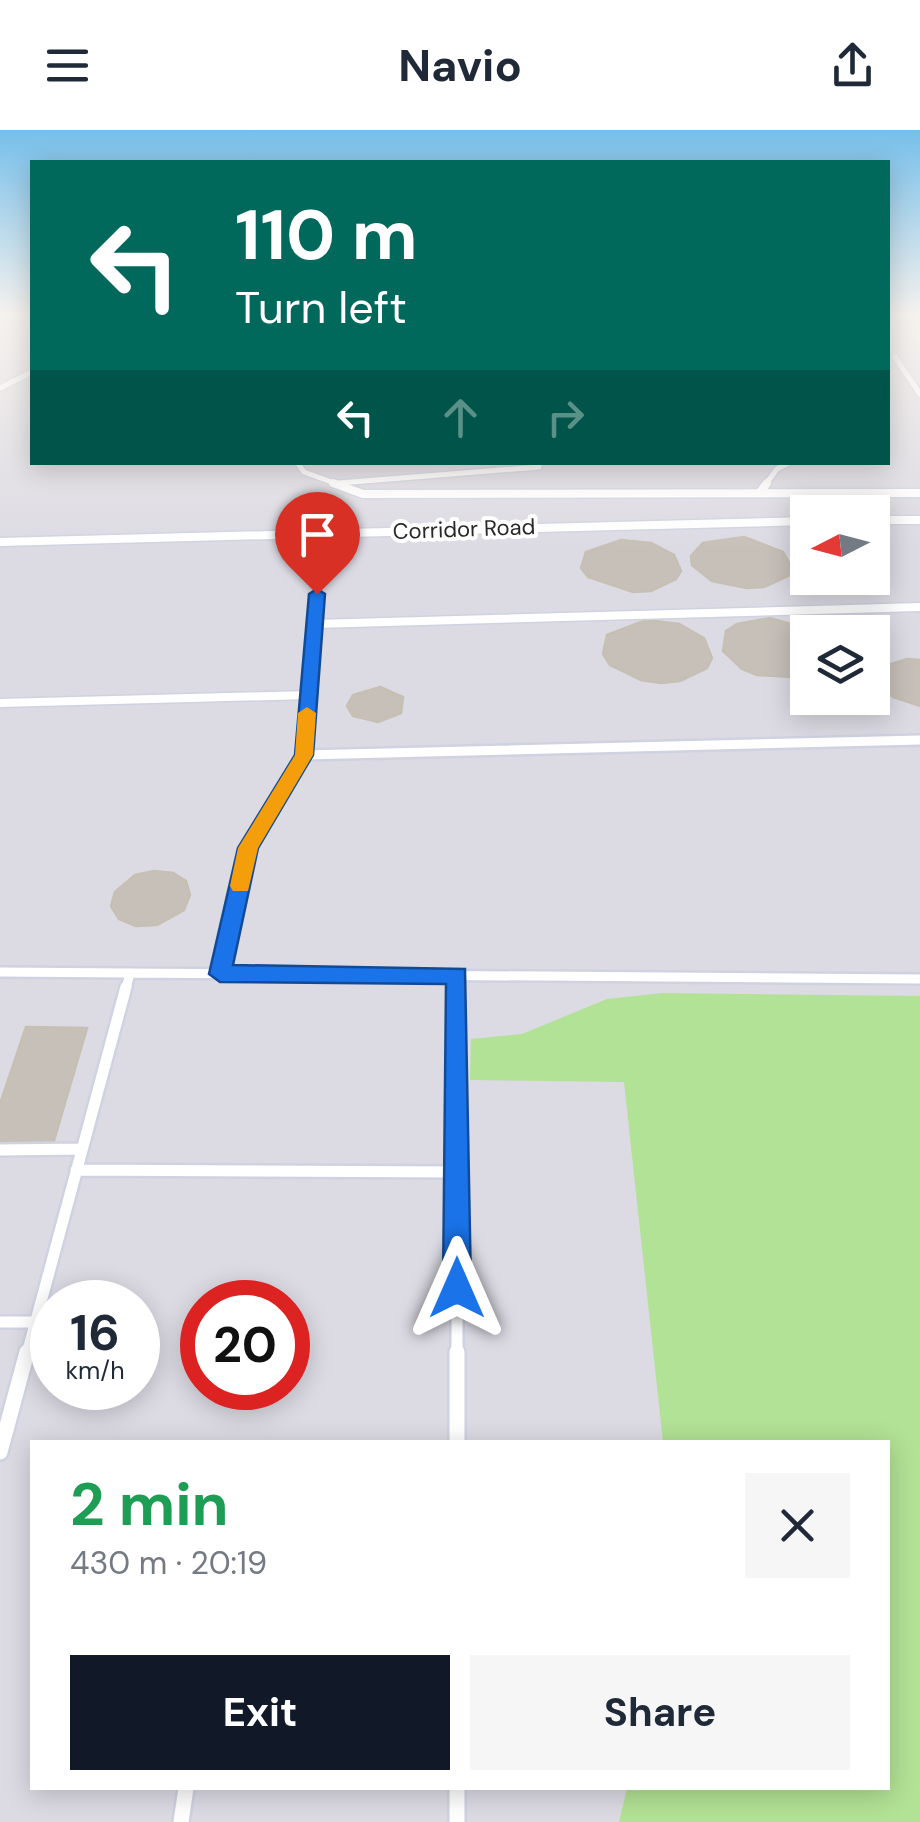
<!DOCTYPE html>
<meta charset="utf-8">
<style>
body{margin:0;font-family:"DM Sans",sans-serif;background:#f6f6f7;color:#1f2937;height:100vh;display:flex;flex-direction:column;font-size:38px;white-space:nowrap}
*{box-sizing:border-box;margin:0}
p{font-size:32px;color:#747a83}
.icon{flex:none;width:55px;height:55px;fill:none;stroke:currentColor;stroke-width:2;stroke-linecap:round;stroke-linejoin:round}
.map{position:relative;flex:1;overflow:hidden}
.sheet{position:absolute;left:30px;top:1310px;width:860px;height:350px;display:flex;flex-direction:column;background:#fff;border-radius:0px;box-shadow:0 5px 25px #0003}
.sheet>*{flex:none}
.hud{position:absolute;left:30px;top:30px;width:860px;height:305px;border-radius:0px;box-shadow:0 5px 25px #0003;background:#00695c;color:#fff;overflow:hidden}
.needle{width:65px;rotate:264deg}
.controls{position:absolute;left:790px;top:365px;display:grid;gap:20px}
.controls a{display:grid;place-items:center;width:100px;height:100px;border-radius:0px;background:#fff;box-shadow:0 5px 25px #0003;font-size:50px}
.speed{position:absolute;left:30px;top:1150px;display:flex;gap:20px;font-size:50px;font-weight:700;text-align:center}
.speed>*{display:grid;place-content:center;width:130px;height:130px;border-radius:50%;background:#fff;box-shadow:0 5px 25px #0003;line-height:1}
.speed small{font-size:25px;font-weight:400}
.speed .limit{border:15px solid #d22;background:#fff;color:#111}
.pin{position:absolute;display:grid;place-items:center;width:85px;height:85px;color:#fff;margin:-102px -42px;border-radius:50% 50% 50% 0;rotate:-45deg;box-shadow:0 0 10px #0007}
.pin .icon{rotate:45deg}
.me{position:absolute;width:110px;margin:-55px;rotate:0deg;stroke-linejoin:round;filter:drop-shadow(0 0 8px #0008)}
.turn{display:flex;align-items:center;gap:35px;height:210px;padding:0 40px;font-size:45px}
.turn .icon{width:130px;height:130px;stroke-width:2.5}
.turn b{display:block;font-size:70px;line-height:85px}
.lanes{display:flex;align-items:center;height:95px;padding:0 40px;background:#0003;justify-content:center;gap:50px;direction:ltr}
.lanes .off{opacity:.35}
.round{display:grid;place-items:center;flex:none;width:105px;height:105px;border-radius:0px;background:#f6f6f7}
.head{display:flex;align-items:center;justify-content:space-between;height:170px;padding:0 40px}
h1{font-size:60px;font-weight:700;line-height:75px;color:#1e9e55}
.cta{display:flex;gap:20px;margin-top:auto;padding:20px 40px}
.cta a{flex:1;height:115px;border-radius:0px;background:#111827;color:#fff;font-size:40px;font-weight:700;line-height:115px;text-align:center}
.cta a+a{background:#f6f6f7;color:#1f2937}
header{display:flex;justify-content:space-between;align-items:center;height:130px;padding:0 40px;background:#fff;font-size:45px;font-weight:700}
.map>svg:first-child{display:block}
.industrial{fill:#dcdae3;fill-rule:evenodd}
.green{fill:#b2e295}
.building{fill:#c6c0b9;stroke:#c6bfb3;stroke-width:2.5}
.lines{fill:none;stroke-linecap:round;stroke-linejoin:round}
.service-far4-casing{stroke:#cfd3e1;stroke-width:8}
.service-far3-casing{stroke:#cfd3e1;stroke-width:11}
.service-far2-casing{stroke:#cfd3e1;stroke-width:14}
.service-far1-casing{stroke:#cfd3e1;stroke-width:16}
.service-casing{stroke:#cfd3e1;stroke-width:20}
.service-far4{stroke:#fff;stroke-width:5}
.service-far3{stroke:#fff;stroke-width:8}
.service-far2{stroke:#fff;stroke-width:9}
.service-far1{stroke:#fff;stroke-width:11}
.service{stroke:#fff;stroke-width:15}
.route{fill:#1a73e8;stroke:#114b97;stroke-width:2.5}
.slow{fill:#f59e0b}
.labels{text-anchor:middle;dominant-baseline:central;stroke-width:8;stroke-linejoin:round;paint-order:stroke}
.far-street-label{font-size:22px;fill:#282828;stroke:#fff}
</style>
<header><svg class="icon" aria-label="menu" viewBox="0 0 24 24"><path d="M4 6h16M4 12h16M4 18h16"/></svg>Navio<svg class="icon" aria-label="share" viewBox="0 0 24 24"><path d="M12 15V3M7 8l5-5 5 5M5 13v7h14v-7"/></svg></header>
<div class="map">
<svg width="920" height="1692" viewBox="0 0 920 1692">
<rect width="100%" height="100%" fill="#ebe3d9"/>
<path class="industrial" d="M0,183H32V332H888V183H899L920,215V1692H0ZM808,382H872V448H808ZM808,502H872V568H808ZM52,1172H138V1258H52ZM202,1172H288V1258H202ZM32,1312H888V1658H32Z"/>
<path class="green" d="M663,863L920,866V1692H619L627,1658H888V1312H663L624,952L470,950L471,909L522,904L607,869Z"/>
<path class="building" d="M744,407L783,422L792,438L788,446L764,457L747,458L712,451L692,435L691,426L703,413Z
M621,410L651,413L674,425L681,441L676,449L651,461L633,462L588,447L581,438L586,422Z
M770,488L818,502H808V548L757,545L742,539L723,521L726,501L737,494Z
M646,490L679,494L704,508L712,528L707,538L680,551L661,553L641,550L610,535L603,524L607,505Z
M907,529L920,530V576L893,567L877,552L879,538Z
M380,557L403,567L401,583L378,592L353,586L347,576L353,565Z
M154,741L173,743L186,751L190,765L184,780L157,795L136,796L119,789L111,776L115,762L135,745Z
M26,897L87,898L53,1014L0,1013V974Z"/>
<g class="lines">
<defs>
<path id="service-far4" d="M913,183L920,192
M895,227L920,264
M0,258L32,242
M297,332L304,342L340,355
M339,353L539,337L538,332
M765,355L777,339L790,332"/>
<path id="service-far3" d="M333,353L363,364L920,363
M760,362L767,353
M872,390H920
M0,412L808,391
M315,494L920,477
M0,573L309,565
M308,576L322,403"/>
<path id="service-far2" d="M304,625L920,610
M0,842L920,849
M220,844L248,718L304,625L308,573
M457,846V859
M126,859L130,843"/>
<path id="service-far1" d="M457,857V1224
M0,1020L82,1019
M76,1040L457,1042
M0,1192H35
M27,1224L126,857"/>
<path id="service" d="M457,1222V1312
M0,1322L27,1222
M457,1658V1692
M181,1692L186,1658"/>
</defs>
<use href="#service-far4" class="service-far4-casing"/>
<use href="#service-far3" class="service-far3-casing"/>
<use href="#service-far2" class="service-far2-casing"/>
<use href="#service-far1" class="service-far1-casing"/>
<use href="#service" class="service-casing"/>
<use href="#service-far4" class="service-far4"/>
<use href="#service-far3" class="service-far3"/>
<use href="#service-far2" class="service-far2"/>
<use href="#service-far1" class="service-far1"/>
<use href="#service" class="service"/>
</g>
<linearGradient id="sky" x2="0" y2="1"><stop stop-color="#76bfea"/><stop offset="0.44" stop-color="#f6f2ee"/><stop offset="1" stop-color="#f6f2ee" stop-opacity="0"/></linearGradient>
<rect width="920" height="420" fill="url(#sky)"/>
<path class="route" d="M317,459L325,464L313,625L258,718L233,835L465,839L471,1158L467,1168L457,1172L447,1168L443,1158L446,854L220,852L209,844L238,718L295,625L309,464Z"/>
<path class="slow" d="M307,577L316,583L313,625L258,718L248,761H233L230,756L238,718L295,625L298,583Z"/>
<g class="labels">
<g class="far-street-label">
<text transform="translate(464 399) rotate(-2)">Corridor Road</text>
</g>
</g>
</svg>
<div class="controls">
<a><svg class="needle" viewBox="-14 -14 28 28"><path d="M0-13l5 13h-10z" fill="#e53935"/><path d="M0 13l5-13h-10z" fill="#747a83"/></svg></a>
<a><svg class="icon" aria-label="layers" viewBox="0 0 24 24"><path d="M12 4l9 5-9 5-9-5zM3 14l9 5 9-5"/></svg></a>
</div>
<div class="speed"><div>16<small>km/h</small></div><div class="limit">20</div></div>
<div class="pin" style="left:317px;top:464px;background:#d93025"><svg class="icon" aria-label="arrive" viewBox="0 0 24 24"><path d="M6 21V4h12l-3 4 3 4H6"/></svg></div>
<svg class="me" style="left:457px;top:1158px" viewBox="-20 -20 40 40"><path d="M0-17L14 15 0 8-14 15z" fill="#1a73e8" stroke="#fff" stroke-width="4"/></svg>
<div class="hud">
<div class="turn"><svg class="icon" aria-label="left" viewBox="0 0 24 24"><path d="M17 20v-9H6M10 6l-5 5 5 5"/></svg><div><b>110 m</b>Turn left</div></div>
<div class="lanes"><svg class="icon" aria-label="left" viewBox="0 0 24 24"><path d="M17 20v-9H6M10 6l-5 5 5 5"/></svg><svg class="icon off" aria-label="ahead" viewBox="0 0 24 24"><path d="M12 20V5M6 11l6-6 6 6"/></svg><svg class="icon off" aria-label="right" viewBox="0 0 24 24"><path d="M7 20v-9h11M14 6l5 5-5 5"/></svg></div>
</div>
<section class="sheet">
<div class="head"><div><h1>2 min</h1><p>430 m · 20:19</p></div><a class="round"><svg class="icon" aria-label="close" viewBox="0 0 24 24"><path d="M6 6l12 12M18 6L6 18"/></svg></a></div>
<div class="cta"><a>Exit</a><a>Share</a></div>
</section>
</div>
